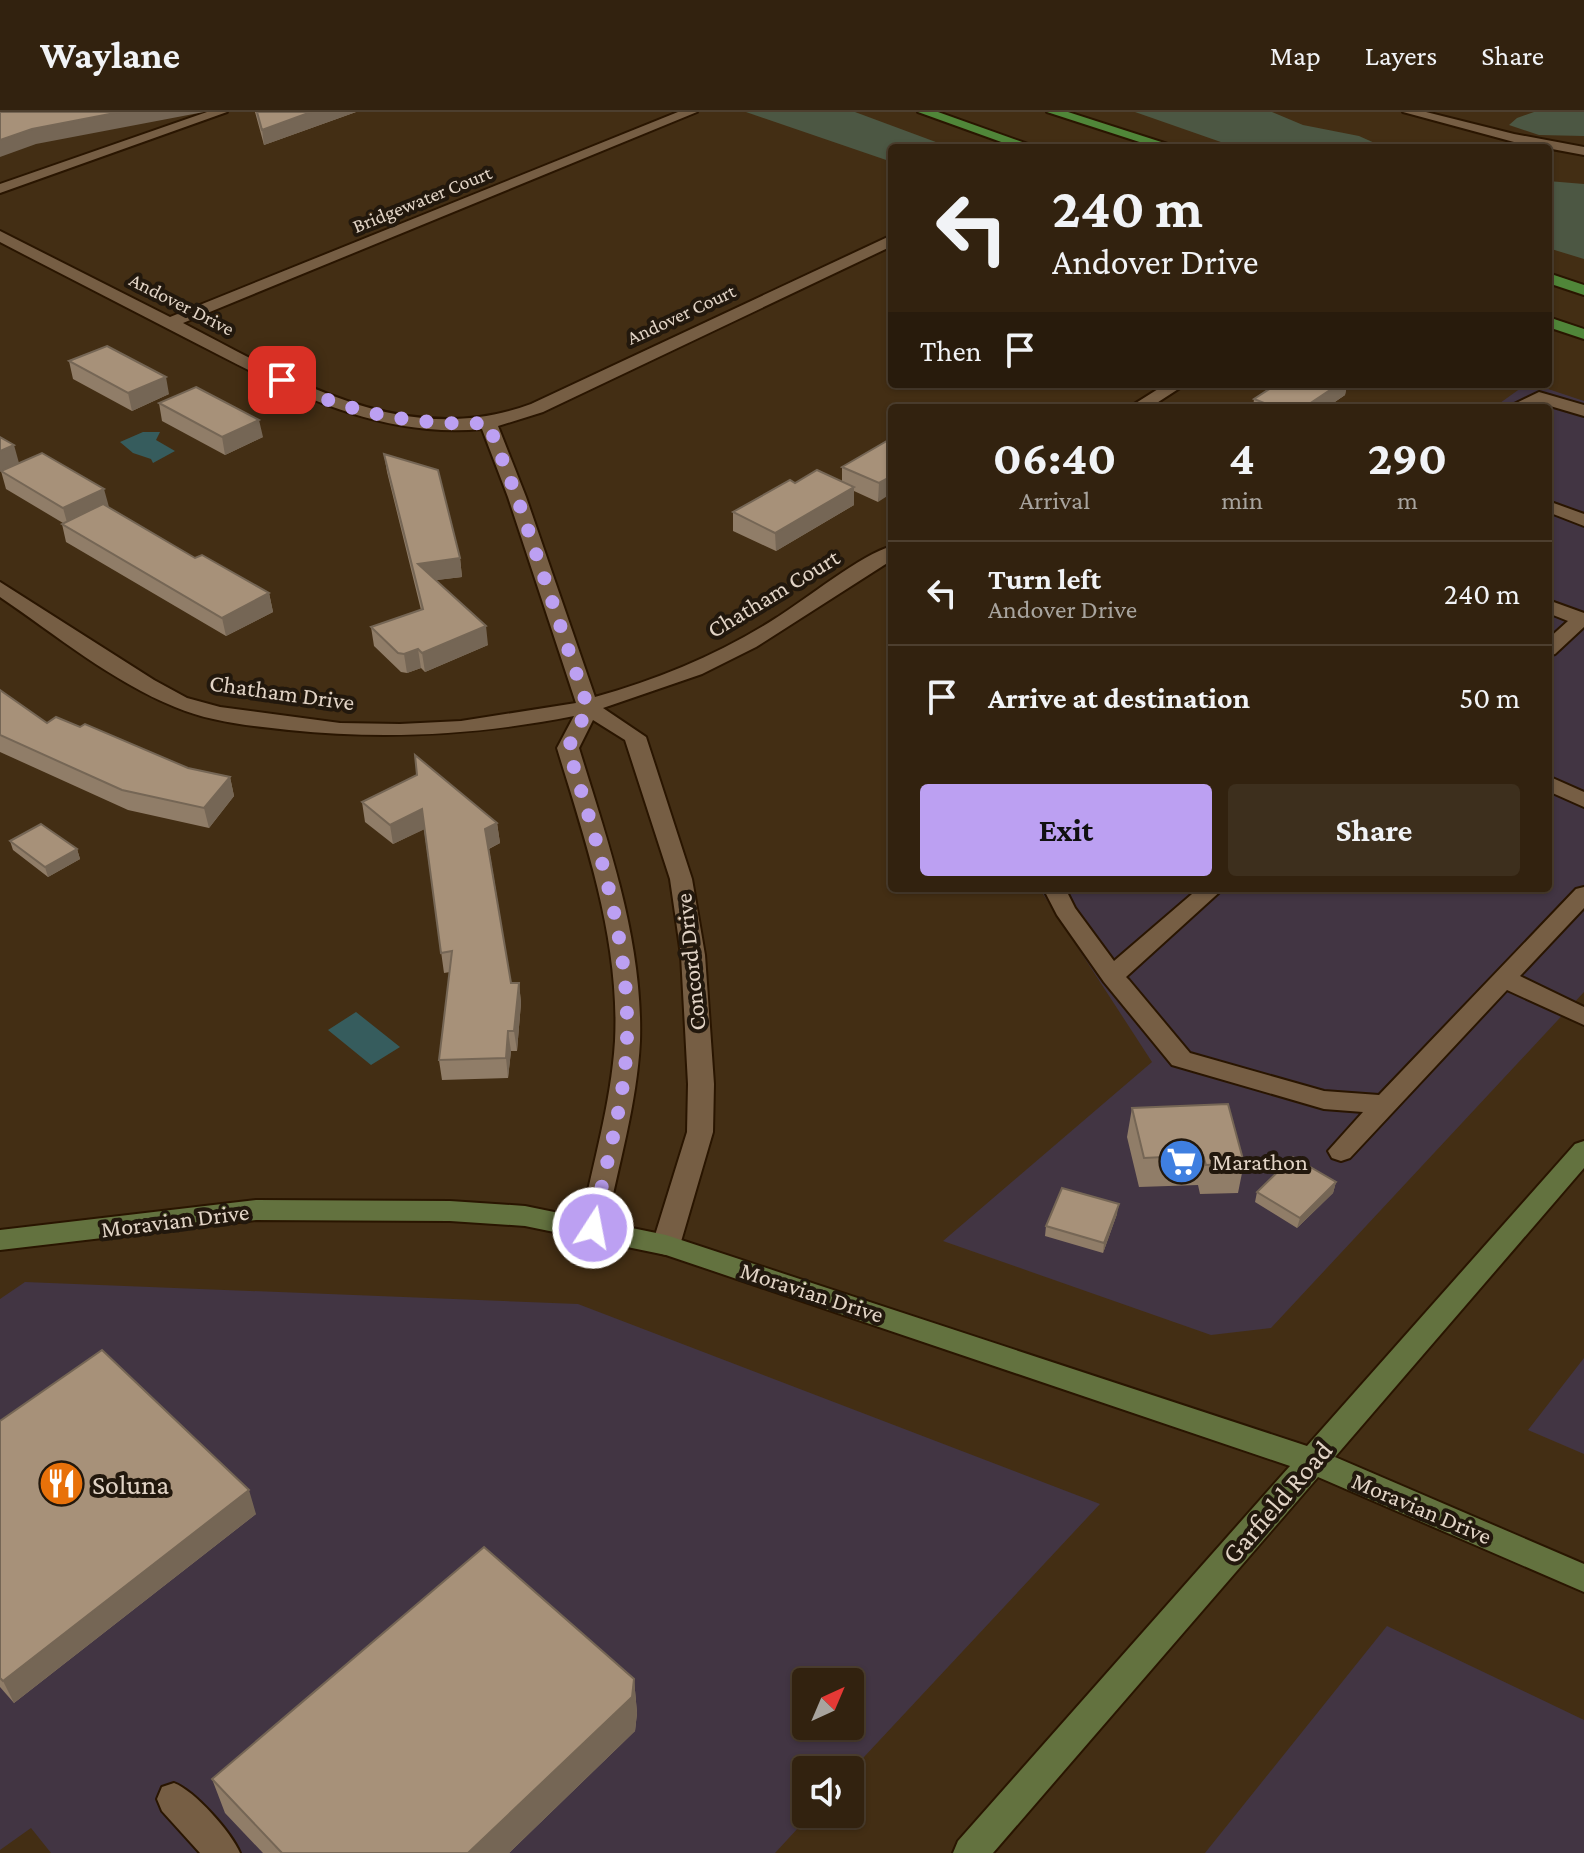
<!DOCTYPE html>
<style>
body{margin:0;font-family:"Crimson Pro",serif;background:#3d2f1d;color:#f1f3f6;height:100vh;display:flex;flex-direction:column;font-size:30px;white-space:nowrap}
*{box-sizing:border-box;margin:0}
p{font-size:26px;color:#a8a49e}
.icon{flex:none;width:44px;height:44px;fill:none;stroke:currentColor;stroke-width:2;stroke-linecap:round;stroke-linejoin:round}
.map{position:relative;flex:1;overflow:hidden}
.drawer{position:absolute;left:888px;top:292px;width:664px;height:488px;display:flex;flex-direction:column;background:#32220f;border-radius:8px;box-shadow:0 2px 6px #0004,0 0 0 2px #4d3f2f}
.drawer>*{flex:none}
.banner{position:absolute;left:888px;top:32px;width:664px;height:244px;border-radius:8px;box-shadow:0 2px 6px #0004,0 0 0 2px #4d3f2f;background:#32220f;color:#f1f3f6;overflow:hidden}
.needle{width:52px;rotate:44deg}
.fabs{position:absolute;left:792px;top:1556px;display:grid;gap:16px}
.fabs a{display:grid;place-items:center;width:72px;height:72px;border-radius:8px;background:#32220f;box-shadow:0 2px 6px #0004,0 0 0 2px #4d3f2f;font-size:40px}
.pin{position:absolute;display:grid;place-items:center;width:68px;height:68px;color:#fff;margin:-34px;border-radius:16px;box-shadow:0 4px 12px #0006}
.me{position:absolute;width:88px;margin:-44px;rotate:11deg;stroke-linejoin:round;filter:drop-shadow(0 0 6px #0008)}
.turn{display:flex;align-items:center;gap:28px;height:168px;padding:0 32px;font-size:36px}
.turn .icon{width:104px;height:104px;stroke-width:2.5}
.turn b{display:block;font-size:56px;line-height:68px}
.then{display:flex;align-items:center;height:76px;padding:0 32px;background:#0003;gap:16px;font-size:30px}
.eta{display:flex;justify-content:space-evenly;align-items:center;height:136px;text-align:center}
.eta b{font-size:48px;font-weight:700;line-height:56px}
.button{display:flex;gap:16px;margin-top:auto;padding:16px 32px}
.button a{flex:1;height:92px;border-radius:8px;background:#bca0f2;color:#111;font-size:32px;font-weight:700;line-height:92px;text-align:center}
.button a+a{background:#3d2f1d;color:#f1f3f6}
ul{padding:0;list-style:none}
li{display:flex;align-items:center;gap:24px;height:104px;padding:0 32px;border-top:2px solid #4d3f2f}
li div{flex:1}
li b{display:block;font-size:30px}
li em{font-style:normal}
header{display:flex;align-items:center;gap:48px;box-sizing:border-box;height:112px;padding:0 40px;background:#32220f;border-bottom:2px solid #4d3f2f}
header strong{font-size:38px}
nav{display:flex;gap:44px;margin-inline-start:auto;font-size:28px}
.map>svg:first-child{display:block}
.commercial{fill:#423543;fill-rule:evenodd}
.green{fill:#4c5743}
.water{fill:#365c5d}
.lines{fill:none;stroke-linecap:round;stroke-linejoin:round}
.lane-casing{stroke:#291500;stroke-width:4}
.street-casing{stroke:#291500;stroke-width:4}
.secondary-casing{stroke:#291500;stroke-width:4}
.primary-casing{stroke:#291500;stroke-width:4}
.lane{fill:#765e44;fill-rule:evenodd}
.street{fill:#765e44;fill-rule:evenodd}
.secondary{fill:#63723f;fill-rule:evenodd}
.primary{fill:#508639;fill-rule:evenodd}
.wall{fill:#907d68}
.shaded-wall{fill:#756655}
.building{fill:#a79179;stroke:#756655;stroke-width:2}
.route{stroke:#bca0f2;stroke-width:14;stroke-dasharray:0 25.2}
.labels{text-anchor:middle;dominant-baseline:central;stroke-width:8;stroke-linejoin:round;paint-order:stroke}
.far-street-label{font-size:20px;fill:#e2d4c6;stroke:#22180d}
.street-label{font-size:24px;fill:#e2d4c6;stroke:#22180d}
.poi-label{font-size:24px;fill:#e2d4c6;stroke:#22180d;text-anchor:start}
.near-poi-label{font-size:28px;fill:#e2d4c6;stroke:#22180d;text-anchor:start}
.near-street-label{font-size:28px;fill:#e2d4c6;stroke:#22180d}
</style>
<header>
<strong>Waylane</strong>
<nav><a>Map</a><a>Layers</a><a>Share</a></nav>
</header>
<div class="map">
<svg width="1584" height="1741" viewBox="0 0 1584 1741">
<rect width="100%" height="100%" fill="#432e14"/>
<path class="commercial" d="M1521,272H1533L1584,289V880L1271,1216L1211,1223L943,1129L1152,950L1039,776H1548V296H1493L1521,276Z
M25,1170L578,1192L1100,1392L850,1660L806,1658V1702H811L775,1741H51L31,1716L0,1738V1187ZM806,1570H850V1614H806Z
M1584,1246V1342L1528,1318Z
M1387,1514L1584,1608V1741H1205Z"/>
<path class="green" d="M746,0H855L952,36H892V50Z
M1135,0H1272L1303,13L1359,24L1386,36H1238Z
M1534,0H1584V24L1539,23L1509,13L1517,6Z
M1548,69L1584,72V147L1548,136Z"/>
<path class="water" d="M143,320H160L156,328L175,339L153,351L151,347L133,341L120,330Z
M356,900L400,935L371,953L328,918Z"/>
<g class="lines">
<defs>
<path id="lane" d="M1539,280L1584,293V304L1540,291L1529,296H1506Z
M1548,389L1584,402V414L1548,400Z
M1548,488L1584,501V515L1555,542L1548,544V527L1568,509L1548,501Z
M1548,664L1584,680V695L1548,679Z
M1584,775V796L1520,864L1584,895V913L1507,878L1350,1046L1341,1049L1332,1046L1328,1039L1363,1000L1324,997L1172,953L1104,870L1057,803L1043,776H1065L1075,796L1114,849L1199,776H1224L1126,865L1129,868L1190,941L1324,979L1379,983L1576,777Z
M174,1671C195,1679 231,1720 240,1741H200L162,1699L157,1687L162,1675Z"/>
<path id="street" d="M207,0H227L0,81V72Z
M678,0H697L183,211C291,267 406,339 531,292L892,123V134L543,300L498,314L526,385L595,585C659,567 720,542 776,506C805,488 862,442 892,434V448L756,535L702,562L603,596L646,625L692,767L705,843L714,972L713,1020L680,1133L676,1140L666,1143L656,1140L652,1133L687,1020L688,972L681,843L670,767L625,628L593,608L579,636C608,731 643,828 640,929C637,992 618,1054 606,1116L603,1123L593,1126L583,1123L580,1116C592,1054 611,993 615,929C620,829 586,731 557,636L574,604C478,623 386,628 289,618C251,614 210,610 175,595C113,570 56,523 0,485V470L154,568L187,586L220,595L340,611L400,612L461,609L576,591L508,385L482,317C371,327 278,273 184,225C123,193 61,162 0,130V119L170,205Z
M1403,0H1426L1514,22L1584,35V43L1514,30Z
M1166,272H1186L1149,296H1128Z"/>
<path id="secondary" d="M1584,1029V1056L1335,1345L1584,1452V1480L1318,1365L993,1741H953L958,1729L1290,1354L666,1143L525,1114L450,1109L256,1108L0,1138V1118L256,1088L450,1089L525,1094L666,1123L1307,1334L1575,1032Z"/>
<path id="primary" d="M918,0H938L1039,36H1018Z
M1047,0H1068L1180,36H1158Z
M1548,161L1584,173V183L1548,171Z
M1548,205L1584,217V227L1548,215Z"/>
</defs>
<use href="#lane" class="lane-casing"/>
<use href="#street" class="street-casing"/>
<use href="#secondary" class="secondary-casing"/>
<use href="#primary" class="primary-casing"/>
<use href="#lane" class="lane"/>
<use href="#street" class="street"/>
<use href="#secondary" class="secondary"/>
<use href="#primary" class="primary"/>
</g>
<path class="wall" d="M255,0H356L264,33Z
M69,249L169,282L132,299L73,267Z
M1277,272H1347L1345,283L1326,296H1253L1254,287Z
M159,291L263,325L225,343L162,309Z
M892,326L878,390L854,379V393L776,439L733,419V400L795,371L842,369V355Z
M384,342L460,446L462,465L436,468L488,533L425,560L421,556L407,561L401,560L374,534L371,515L421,498L387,360Z
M18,351L109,396L195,446L269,481L273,500L226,524L66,430L62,412L63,411L6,377L1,359Z
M0,578L47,611L80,615L188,656L230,665L234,684L209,716L128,698L0,640Z
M362,690L497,711L500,731L489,737L511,871H519L521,891L517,939H511L508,966L442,968L439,948L450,860L444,861L424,717L393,732L365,710Z
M10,729L77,737L80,747L48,765L13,738Z
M1132,996L1244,1051L1238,1081L1200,1082L1198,1073L1139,1075L1127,1025Z
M1336,1070L1333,1081L1297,1116L1255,1090L1257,1080Z
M1117,1102L1103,1141L1045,1124L1046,1114Z
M0,1309L256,1402L14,1591L0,1575Z
M634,1567L637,1601L635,1619L509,1741H263L225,1701L212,1667Z"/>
<path class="shaded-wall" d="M120,0H204L36,32L0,45V28L32,17Z
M311,0H356L264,33L262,18Z
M166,265L169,282L132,299L128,281Z
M1339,272H1347L1345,283L1326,296H1303Z
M259,308L263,325L225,343L222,325Z
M14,333L19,351L0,359V339Z
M892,364V381L878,390L879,371Z
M854,375V393L776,439L775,421Z
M104,377L109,395L68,414L63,396Z
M460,446L462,465L421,470L418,452Z
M269,481L273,500L226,524L222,506Z
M486,514L488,533L425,560L422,541Z
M418,537L421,556L407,561L404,542Z
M230,665L234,684L209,716L204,696Z
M422,697L425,717L393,732L390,713Z
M497,711L500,731L488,737L485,717Z
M77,737L80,747L48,765L45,755Z
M519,871L521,891L517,939L514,919Z
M508,919L511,939L508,966L506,946Z
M1336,1070L1333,1081L1297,1116L1300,1106Z
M1119,1092L1117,1102L1103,1141L1104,1131Z
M249,1378L256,1402L14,1591L3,1569Z
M634,1567L637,1601L635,1619L509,1741H468Z"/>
<path class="building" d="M0,0H120L32,17L0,28Z
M257,0H311L262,18Z
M107,234L166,265L128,281L69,249Z
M1277,272H1339L1303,296H1277L1254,287Z
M196,275L259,308L222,325L159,291Z
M0,325L14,333L0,339Z
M892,326V364L879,371L842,355Z
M42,341L104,377L63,396L1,359Z
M384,342L438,358L460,446L418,452L486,514L422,541L418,537L404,542L398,541L371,515L423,497Z
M817,358L854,375L775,421L733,400L790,368L795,371Z
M103,392L195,446L202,443L269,481L222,506L62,412Z
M0,578L47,611L56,605L80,615L85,612L188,656L230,665L204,696L122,678L0,623Z
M415,643L497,711L485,717L511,871H519L514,919H508L506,946L439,948L452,839L441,841L422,697L390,713L362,690L417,663Z
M41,712L77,737L45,755L10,729Z
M1228,992L1244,1051L1206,1053L1203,1043L1144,1046L1132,996Z
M1293,1045L1336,1070L1300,1106L1257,1080Z
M1062,1076L1119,1092L1104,1131L1046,1114Z
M102,1238L249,1378L3,1569L0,1566V1309Z
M484,1435L634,1567L632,1585L468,1741H282L212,1667Z"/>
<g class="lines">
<path class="route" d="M282,268C346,301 416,314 488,311L517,385L588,596L568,636C601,745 640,856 623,972C616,1020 602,1068 593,1116"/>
</g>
<defs>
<symbol id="supermarket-disc" viewBox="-11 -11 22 22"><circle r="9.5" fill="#3f7fe0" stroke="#22180d"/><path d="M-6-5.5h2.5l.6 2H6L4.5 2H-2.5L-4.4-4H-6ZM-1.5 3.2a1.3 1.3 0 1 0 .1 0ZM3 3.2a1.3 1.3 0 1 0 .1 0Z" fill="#fff"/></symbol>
<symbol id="restaurant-disc" viewBox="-11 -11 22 22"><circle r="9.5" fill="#e8710a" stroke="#22180d"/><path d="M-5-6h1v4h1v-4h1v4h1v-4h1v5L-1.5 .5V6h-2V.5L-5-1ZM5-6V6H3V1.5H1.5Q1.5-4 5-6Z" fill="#fff"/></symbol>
</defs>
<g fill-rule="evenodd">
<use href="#supermarket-disc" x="1156" y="1024" width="51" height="51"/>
<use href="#restaurant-disc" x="36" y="1346" width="51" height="51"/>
</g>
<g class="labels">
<g class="far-street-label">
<text transform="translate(422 87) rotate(-22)">Bridgewater Court</text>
<text transform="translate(182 192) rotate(27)">Andover Drive</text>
<text transform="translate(681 202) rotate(-25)">Andover Court</text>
</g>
<g class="street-label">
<text transform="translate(773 481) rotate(-31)">Chatham Court</text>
<text transform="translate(282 580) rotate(8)">Chatham Drive</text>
<text transform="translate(690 850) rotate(-96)">Concord Drive</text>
<text transform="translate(175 1108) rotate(-7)">Moravian Drive</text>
<text transform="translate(812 1180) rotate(18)">Moravian Drive</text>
<text transform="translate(1422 1396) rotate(23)">Moravian Drive</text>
</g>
<g class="poi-label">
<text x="1212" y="1049">Marathon</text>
</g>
<g class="near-poi-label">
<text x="92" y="1372">Soluna</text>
</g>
<g class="near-street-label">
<text transform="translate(1277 1390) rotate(-49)">Garfield Road</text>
</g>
</g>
</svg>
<div class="fabs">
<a><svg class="needle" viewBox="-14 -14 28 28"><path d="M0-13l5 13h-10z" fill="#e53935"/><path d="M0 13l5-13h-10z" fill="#a8a49e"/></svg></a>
<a><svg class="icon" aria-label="sound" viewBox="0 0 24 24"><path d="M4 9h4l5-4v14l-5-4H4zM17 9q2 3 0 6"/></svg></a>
</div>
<div class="pin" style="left:282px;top:268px;background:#d93025"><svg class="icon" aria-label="arrive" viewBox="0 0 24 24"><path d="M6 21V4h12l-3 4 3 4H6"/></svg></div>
<svg class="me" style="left:593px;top:1116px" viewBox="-20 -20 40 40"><circle r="17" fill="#bca0f2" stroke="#fff" stroke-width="3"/><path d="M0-11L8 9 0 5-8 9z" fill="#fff"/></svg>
<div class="banner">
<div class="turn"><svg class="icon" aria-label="left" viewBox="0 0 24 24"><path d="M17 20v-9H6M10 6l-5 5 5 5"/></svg><div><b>240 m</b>Andover Drive</div></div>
<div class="then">Then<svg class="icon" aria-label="arrive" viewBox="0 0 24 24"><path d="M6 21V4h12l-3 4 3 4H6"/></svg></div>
</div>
<section class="drawer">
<div class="eta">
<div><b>06:40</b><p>Arrival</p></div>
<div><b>4</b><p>min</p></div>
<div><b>290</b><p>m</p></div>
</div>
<ul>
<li><svg class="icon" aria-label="left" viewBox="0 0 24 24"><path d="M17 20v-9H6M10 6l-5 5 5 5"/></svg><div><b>Turn left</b><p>Andover Drive</p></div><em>240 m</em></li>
<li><svg class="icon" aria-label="arrive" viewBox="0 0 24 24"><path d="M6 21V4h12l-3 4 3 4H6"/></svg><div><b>Arrive at destination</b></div><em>50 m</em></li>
</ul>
<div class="button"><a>Exit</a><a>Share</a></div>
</section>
</div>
